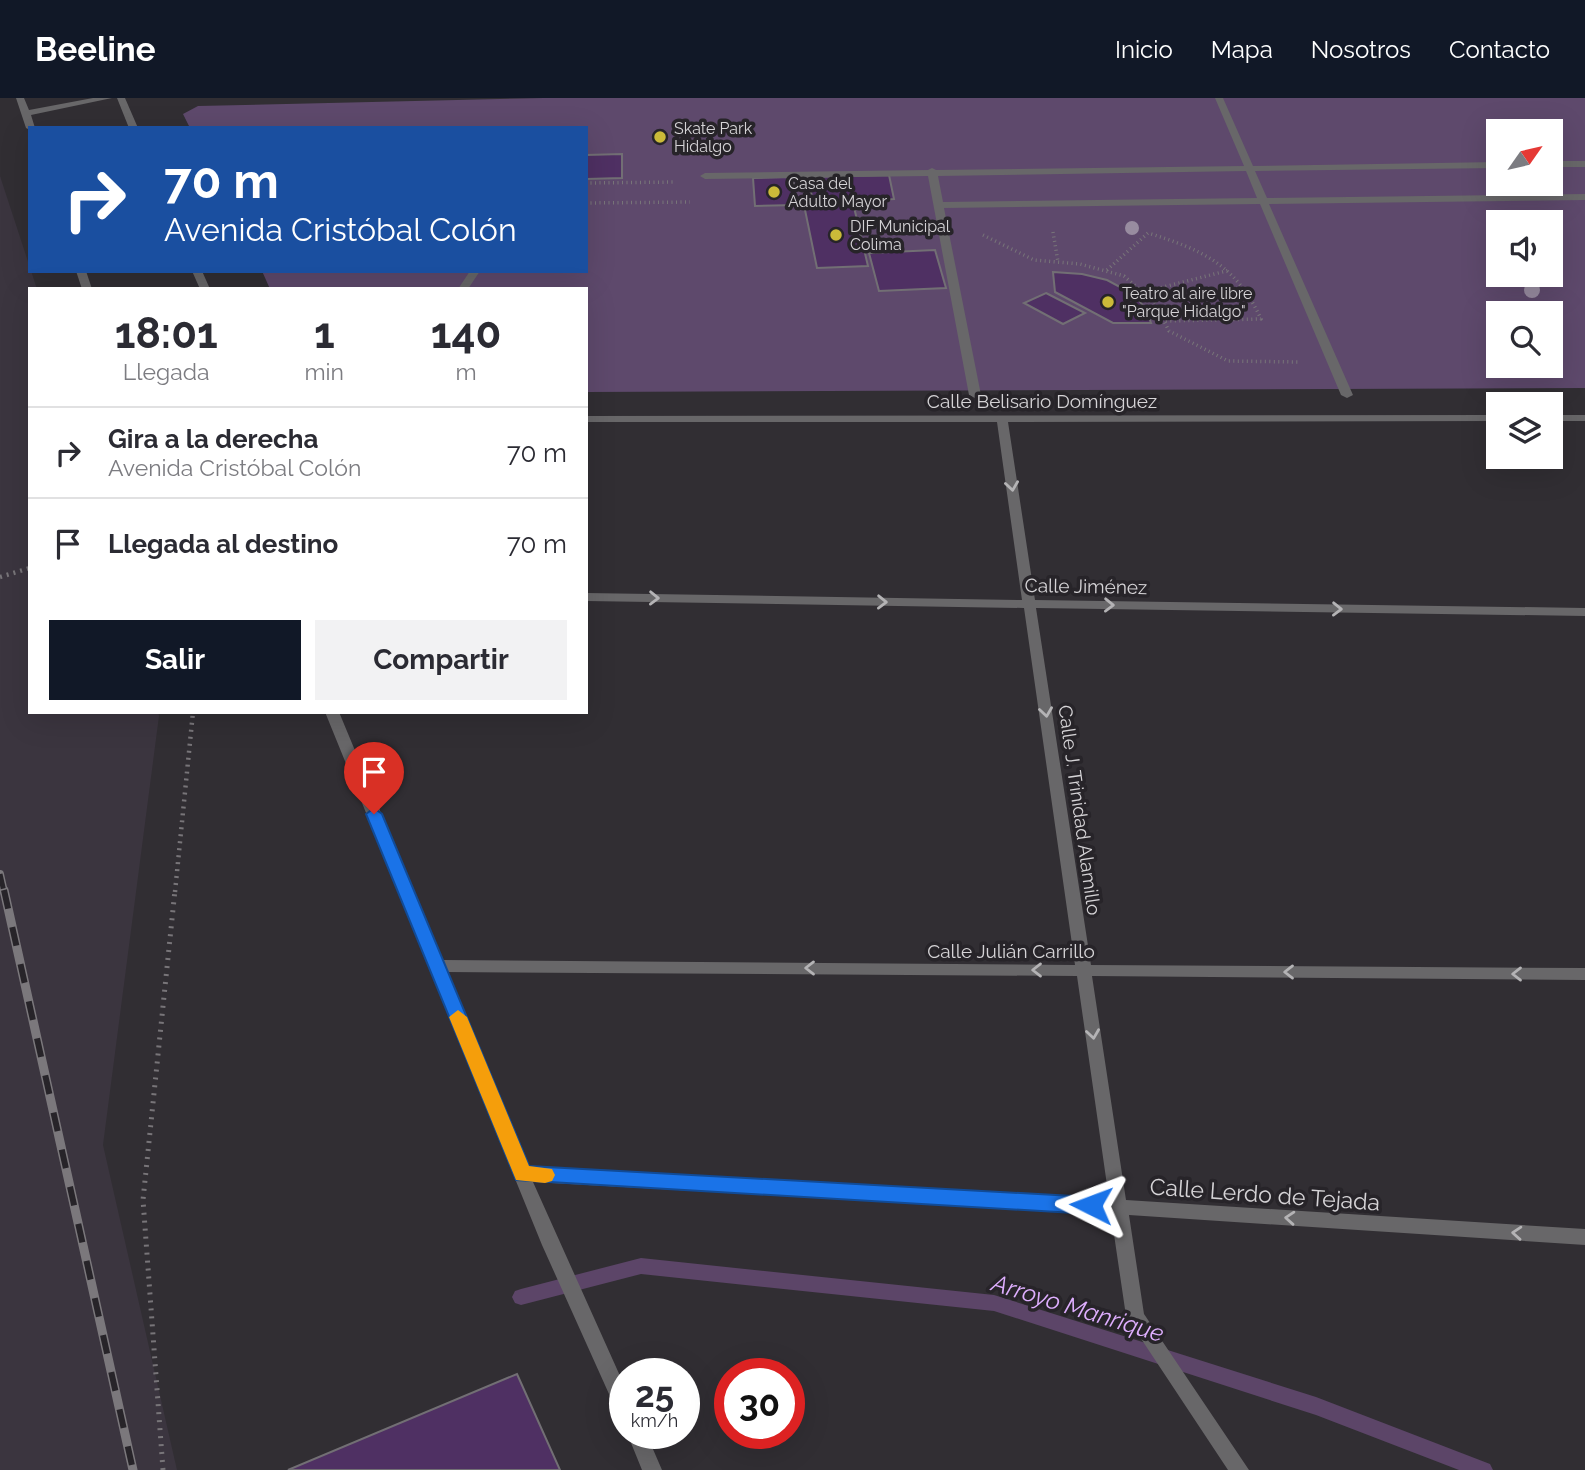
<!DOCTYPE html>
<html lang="es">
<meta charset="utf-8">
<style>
body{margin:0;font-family:Raleway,sans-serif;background:#f2f2f3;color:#2b2b33;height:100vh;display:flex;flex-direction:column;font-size:26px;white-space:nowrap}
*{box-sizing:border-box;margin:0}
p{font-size:23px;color:#7c7c81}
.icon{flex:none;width:38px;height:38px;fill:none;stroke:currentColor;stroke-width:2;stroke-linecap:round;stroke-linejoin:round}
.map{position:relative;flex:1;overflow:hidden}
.side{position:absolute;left:28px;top:189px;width:560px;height:427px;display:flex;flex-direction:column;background:#fff;border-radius:0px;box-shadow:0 7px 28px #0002}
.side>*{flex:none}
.top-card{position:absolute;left:28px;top:28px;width:560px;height:147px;border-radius:0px;box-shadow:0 7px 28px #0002;background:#1a4fa0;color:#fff;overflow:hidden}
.needle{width:46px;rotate:56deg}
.fabs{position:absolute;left:1486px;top:21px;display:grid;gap:14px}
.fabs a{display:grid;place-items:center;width:77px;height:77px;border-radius:0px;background:#fff;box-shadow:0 7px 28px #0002;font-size:35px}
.speed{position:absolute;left:609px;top:1260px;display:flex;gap:14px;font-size:35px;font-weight:700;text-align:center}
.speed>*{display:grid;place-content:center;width:91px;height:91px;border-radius:50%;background:#fff;box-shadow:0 7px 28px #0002;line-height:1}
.speed small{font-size:18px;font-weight:400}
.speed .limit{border:10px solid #d22;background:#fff;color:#111}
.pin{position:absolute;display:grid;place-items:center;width:60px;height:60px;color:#fff;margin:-72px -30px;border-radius:50% 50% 50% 0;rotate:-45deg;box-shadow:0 0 7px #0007}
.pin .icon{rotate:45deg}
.me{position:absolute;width:77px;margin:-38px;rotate:273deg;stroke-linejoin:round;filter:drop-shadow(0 0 5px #0008)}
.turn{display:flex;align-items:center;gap:24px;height:147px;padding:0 21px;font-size:32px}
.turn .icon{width:91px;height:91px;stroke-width:2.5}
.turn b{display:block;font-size:49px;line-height:60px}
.eta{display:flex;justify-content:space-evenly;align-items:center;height:119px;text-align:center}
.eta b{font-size:42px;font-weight:700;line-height:49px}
.button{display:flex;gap:14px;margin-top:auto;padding:14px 21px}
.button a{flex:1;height:80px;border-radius:0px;background:#111827;color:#fff;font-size:28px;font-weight:700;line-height:80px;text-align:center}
.button a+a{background:#f2f2f3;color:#2b2b33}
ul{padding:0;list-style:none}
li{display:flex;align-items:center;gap:21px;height:91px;padding:0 21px;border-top:2px solid #e1e1e2}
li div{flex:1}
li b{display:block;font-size:26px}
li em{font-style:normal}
header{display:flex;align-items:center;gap:42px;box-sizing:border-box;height:98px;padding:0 35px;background:#111827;color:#fff}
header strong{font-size:33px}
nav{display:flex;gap:38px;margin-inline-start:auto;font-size:24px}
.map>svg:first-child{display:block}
.built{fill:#3b353f}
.green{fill:#5e496c;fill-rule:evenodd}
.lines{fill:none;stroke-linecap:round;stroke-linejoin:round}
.stream{fill:#5c4568;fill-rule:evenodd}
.building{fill:#4f3063;stroke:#726f74;stroke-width:2}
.path-far2{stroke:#787579;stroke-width:3.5;stroke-dasharray:1 3.5;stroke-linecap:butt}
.path-far1{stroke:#787579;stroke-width:4.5;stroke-dasharray:2 5;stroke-linecap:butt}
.path{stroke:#787579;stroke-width:5;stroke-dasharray:2 6;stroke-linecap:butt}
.service{fill:#686769;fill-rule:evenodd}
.pedestrian{fill:#686769;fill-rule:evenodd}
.minor{fill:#686769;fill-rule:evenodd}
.rail-far1-casing{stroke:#7b787c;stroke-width:8}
.rail-casing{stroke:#7b787c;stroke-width:9}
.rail-far1{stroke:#272429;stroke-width:5;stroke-dasharray:15;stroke-linecap:butt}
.rail{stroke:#272429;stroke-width:6;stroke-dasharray:19;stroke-linecap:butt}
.tree{fill:#988ca0}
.oneway{stroke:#b4b3b5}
.route{fill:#1a73e8;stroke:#114b97;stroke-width:2}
.slow{fill:#f59e0b}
.poi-dot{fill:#cbba39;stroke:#272429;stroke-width:2.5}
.labels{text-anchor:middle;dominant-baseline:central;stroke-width:7;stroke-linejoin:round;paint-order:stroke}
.far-poi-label{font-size:16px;fill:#d5d3d6;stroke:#272429;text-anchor:start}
.street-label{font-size:19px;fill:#d5d3d6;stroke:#272429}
.near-street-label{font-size:23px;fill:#d5d3d6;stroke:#272429}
.near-water-label{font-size:24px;font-style:italic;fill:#deaefe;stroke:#272429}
</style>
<header>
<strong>Beeline</strong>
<nav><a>Inicio</a><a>Mapa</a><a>Nosotros</a><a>Contacto</a></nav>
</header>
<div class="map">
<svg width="1585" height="1372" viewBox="0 0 1585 1372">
<rect width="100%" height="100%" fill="#312e33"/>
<path class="built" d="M0,78L37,191H30V614H158L159,618L103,1047L177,1372H0Z"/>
<path class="green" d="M544,0H1585V290L586,294V191H270L262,173H586V30H190L183,16L198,8ZM1498,33H1550V86H1498ZM1498,124H1550V177H1498ZM1498,215H1550V268H1498Z"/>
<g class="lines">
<path class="stream" d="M641,1160L994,1197L1316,1299L1490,1366L1493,1372H1459L1316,1317L994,1213L641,1176L521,1207L515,1205L512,1199L515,1193L521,1191Z"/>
</g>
<path class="building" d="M622,56V80L586,81V57Z
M889,77L894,101L813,104L808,79Z
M793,79L796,107L755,108L753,80Z
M853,105L868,168L817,170L804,107Z
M935,152L946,190L879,193L869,155Z
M1053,174L1082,176L1107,182L1135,197L1146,212L1151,225H1113L1055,194Z
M1046,195L1085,215L1063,226L1024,205Z
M517,1276L560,1372H288Z"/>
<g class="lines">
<path class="path-far2" d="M586,85L676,84
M586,105L690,104
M1053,134L1058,164
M983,137L1034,162L1080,166L1124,178L1155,205L1169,233L1228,263L1300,264
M1107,172L1148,135C1203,152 1236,167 1261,221L1165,223
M1148,193L1230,172"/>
<path class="path-far1" d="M0,479L30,470
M175,794L193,614"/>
<path class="path" d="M163,1372L143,1102L175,792"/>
<path class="service" d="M470,173H480L468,191H458Z"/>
<path class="pedestrian" d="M1215,0H1223L1253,68L1498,64V70L1255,73L1267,100L1585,96V102L1269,106L1353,297L1347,300L1341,297L1260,106L944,110L981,297L975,300L969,297L928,78L705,81L700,78L705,75L928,72L932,70L936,72L1244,68ZM1246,73L1257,100L943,104L938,78Z
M1550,63H1585V69H1550Z"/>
<path class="minor" d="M16,0H24L29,12L93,0H112L31,17L35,30H30V32L26,30Z
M117,0H125L138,30H129Z
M76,173H86L92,191H82Z
M192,173H202L210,191H200Z
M1498,317V323L1008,324L1035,502L1585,510V518L1036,510L1091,867L1585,870V882L1092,878L1126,1102L1585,1131V1147L1129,1117L1144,1216L1249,1372H1228L1126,1218L1111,1116L533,1084L625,1289V1319L618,1316L542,1147L325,614H339L442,862L1075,867L1024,510L586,503V495L1022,502L997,324H586V318ZM447,874L1077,878L1109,1101L527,1069Z
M1550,317H1585V323H1550Z
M627,1335H646L662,1372H642Z"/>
<defs>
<path id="rail-far1" d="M0,776L4,794"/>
<path id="rail" d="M4,792L133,1372"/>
</defs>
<use href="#rail-far1" class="rail-far1-casing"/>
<use href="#rail" class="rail-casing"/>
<use href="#rail-far1" class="rail-far1"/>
<use href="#rail" class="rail"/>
</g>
<g class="tree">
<circle cx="1132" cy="130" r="7"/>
<circle cx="1532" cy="192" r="8"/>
</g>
<defs><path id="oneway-chevron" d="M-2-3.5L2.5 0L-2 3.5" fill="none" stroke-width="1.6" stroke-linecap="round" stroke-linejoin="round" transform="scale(1.75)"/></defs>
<g class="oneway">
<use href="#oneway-chevron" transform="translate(1012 388) rotate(82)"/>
<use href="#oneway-chevron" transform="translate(654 500) rotate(1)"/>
<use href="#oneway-chevron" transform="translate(882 504) rotate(1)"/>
<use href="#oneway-chevron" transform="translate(1109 507) rotate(1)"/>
<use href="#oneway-chevron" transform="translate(1337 511) rotate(1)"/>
<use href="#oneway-chevron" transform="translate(1046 614) rotate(82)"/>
<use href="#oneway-chevron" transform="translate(810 870) rotate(-180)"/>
<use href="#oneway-chevron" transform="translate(1037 872) rotate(-180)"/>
<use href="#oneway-chevron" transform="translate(1289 874) rotate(-180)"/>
<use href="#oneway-chevron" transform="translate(1517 876) rotate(-180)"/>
<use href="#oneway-chevron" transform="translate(1093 936) rotate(82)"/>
<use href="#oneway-chevron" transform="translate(1290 1120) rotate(-176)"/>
<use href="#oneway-chevron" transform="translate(1517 1135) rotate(-176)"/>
</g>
<path class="route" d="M374,710L382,716L529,1068L1091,1099L1098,1102L1101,1107L1098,1113L1091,1116L516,1082L366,716Z"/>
<path class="slow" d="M458,912L467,919L529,1068L552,1071L555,1077L552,1083L545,1085L516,1082L449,919Z"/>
<g class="poi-dot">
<circle cx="660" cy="39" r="7"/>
<circle cx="774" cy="94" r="7"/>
<circle cx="836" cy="137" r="7"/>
<circle cx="1108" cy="204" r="7"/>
</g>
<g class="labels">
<g class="far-poi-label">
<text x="674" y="30">Skate Park<tspan x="674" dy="18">Hidalgo</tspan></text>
<text x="788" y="85">Casa del<tspan x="788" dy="18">Adulto Mayor</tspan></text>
<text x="850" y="128">DIF Municipal<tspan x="850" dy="18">Colima</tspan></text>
<text x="1122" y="195">Teatro al aire libre<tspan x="1122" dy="18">"Parque Hidalgo"</tspan></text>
</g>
<g class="street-label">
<text x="1042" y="303">Calle Belisario Domínguez</text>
<text transform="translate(1086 488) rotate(1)">Calle Jiménez</text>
<text transform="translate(1080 712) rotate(82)">Calle J. Trinidad Alamillo</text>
<text x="1011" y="853">Calle Julián Carrillo</text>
</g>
<g class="near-street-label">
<text transform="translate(1265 1096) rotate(4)">Calle Lerdo de Tejada</text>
</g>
<g class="near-water-label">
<text transform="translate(1078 1210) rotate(17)">Arroyo Manrique</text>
</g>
</g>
</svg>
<div class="fabs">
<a><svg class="needle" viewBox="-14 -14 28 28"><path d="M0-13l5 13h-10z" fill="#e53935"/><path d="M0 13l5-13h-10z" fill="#7c7c81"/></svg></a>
<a><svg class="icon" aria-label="sound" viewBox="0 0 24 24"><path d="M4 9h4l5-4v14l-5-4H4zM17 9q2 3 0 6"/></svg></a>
<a><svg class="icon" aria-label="search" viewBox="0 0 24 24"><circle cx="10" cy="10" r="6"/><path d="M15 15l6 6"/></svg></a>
<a><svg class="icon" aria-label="layers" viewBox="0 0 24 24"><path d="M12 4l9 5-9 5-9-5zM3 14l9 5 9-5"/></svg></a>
</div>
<div class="speed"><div>25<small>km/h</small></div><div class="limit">30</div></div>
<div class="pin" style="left:374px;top:716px;background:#d93025"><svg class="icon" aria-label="arrive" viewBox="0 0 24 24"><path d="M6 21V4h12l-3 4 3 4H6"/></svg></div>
<svg class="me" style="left:1091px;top:1107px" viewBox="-20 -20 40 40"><path d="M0-17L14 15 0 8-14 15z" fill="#1a73e8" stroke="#fff" stroke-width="4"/></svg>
<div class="top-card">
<div class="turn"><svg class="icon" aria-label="right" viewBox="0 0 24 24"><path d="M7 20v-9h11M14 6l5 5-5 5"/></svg><div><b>70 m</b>Avenida Cristóbal Colón</div></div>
</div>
<section class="side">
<div class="eta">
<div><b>18:01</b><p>Llegada</p></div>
<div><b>1</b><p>min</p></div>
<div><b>140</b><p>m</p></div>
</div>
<ul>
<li><svg class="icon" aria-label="right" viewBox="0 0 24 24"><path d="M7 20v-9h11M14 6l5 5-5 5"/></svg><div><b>Gira a la derecha</b><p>Avenida Cristóbal Colón</p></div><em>70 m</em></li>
<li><svg class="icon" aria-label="arrive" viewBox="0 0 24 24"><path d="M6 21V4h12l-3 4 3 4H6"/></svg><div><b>Llegada al destino</b></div><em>70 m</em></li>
</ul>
<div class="button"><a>Salir</a><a>Compartir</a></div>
</section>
</div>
